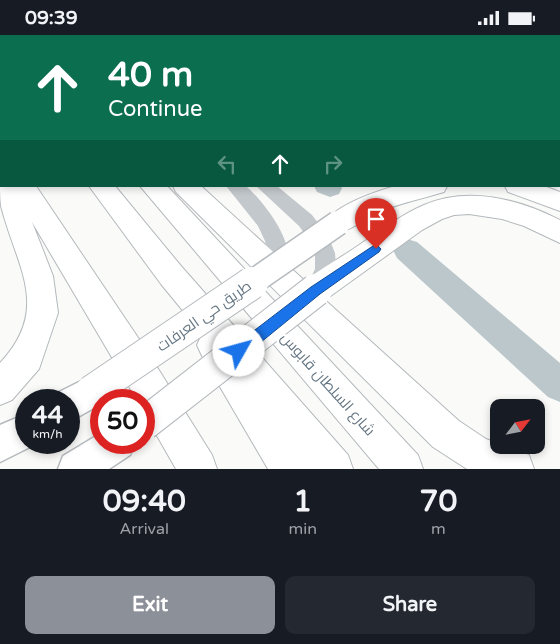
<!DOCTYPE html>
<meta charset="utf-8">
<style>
body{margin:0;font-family:"Varela Round",Cairo,sans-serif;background:#242831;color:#f1f3f6;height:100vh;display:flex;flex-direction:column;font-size:19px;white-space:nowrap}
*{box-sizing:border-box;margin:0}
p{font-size:16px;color:#9ea1a6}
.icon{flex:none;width:28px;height:28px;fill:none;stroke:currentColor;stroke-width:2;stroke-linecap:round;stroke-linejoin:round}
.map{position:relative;height:434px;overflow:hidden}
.drawer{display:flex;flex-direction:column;background:#171b24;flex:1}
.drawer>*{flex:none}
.hud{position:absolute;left:0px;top:0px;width:560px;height:152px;box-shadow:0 2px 8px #0003;background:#0b6e4f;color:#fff;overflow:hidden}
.needle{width:32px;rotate:58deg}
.buttons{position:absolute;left:490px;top:364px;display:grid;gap:10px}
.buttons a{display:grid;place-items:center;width:55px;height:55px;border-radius:10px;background:#171b24;box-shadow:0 2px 8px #0003;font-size:25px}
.speed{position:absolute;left:15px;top:354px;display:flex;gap:10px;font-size:25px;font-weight:700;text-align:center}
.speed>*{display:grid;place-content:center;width:65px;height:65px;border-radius:50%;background:#171b24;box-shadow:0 2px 8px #0003;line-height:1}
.speed small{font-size:12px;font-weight:400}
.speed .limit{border:8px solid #d22;background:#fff;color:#111}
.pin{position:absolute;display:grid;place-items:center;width:42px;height:42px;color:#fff;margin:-51px -21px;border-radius:50% 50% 50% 0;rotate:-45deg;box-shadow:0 0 5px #0007}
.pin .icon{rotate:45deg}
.me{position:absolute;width:55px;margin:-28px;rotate:52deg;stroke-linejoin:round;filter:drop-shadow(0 0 4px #0008)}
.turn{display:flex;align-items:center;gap:18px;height:105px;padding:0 25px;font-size:22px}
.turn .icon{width:65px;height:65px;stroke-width:2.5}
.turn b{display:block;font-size:35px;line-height:42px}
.lanes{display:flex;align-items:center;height:48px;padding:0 25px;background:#0003;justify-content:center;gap:25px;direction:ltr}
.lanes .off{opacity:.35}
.eta{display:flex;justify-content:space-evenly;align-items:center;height:85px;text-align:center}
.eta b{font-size:30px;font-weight:700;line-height:35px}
.primary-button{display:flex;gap:10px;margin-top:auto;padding:10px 25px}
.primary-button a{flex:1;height:58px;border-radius:10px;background:#8c9099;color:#fff;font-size:20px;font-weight:700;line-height:58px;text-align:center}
.primary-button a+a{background:#242831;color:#f1f3f6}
.status{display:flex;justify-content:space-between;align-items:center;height:35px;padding:0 25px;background:#171b24;direction:ltr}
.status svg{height:14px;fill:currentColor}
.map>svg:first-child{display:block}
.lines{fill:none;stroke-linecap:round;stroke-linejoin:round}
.river{fill:#bbc7cb;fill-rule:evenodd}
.major-casing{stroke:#b5babe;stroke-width:3}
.highway-casing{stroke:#b4b9bd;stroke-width:2}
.minor{fill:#c3c8cc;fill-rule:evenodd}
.major{fill:#fff;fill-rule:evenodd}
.highway{fill:#fff;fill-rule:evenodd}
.major-bridge-far1-casing{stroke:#b5babe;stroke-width:27;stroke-linecap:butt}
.major-bridge-casing{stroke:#b5babe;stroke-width:34;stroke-linecap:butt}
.major-bridge-far1{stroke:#fff;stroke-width:24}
.major-bridge{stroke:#fff;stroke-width:32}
.route{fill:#1a73e8;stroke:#114b97}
.labels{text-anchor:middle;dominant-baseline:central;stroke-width:5;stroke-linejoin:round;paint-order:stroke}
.street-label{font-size:15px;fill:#657683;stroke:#fff}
</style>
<div class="status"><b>09:39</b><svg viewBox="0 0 49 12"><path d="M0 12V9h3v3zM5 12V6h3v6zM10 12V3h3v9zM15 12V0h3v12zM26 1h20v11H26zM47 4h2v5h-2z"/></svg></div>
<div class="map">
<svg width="560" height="434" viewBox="0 0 560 434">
<rect width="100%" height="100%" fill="#fafaf8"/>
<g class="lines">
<path class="river" d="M314,151H341L342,153L339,159L330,162L317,157Z
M407,204L417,207L560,328V367L548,362L397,223L393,215L397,207Z"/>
<defs>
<path id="major" d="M91,341L103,345L107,357L104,365H101V369L69,387V365H54L57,358Z
M26,379V408H38L0,427V390Z
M101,398V408H135L130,420L109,434H58L63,421Z"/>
<path id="highway" d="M9,0H26V1H9Z
M91,0H109V1H91Z
M0,18H1V30H0Z
M0,107L1,108V125L0,124Z
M0,144L1,151H36L147,316L212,420L217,434H176L144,378V365H137L32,187L53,241L58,278L39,334L12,365L0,370V328C52,273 16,231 1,171C0,163 0,152 0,144Z
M89,151H115L181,231L348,420L353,434H268L202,321L197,310L202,299L161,249Z
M140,151H167L418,420L423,434H379Z
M173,151H201L305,246C323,232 344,221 362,208C382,195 402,179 424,170C468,151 519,164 560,185V208L524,191L502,184L469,179L454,180L442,184L422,195L325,265L459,386L486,404L529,420L534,434H467L433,412L176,157Z
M395,151H447L444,157C418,165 394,169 370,181C356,189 345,201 329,195L325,188C335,170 375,157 395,151Z
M505,151H544L560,157V176L508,157Z"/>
</defs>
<use href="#major" class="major-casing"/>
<use href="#highway" class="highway-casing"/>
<path class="minor" d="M69,0H81L82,1H70Z
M154,0H166L167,1H155Z
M344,0H357L358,1H345Z
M382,0H395L396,1H383Z
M506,0H519L520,1H507Z
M559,74H560V84H559Z
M559,120H560V133L559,132Z
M559,136H560V149H559Z
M226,151H246C264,167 298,210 286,235L279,238L272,235L265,206L258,191Z
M256,151H277L312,180L328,201L335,218L336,231L324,262L316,264L308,262L305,255L315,234V218L312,209L299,191Z"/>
<use href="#major" class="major"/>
<use href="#highway" class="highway"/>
<defs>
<path id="major-bridge-far1" d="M250,249L338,188"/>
<path id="major-bridge" d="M91,357L252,248
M144,389L316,255"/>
</defs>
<use href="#major-bridge-far1" class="major-bridge-far1-casing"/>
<use href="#major-bridge" class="major-bridge-casing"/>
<use href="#major-bridge-far1" class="major-bridge-far1"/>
<use href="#major-bridge" class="major-bridge"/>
</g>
<path class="route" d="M376,209L381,214L379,217L320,259L244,321L239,322L234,321L232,316L234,311L311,252Z"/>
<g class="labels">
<g class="street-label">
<text transform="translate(204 281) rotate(-35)">طريق حي العرفات</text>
<text transform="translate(328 349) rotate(48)">شارع السلطان قابوس</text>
</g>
</g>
</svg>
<div class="buttons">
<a><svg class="needle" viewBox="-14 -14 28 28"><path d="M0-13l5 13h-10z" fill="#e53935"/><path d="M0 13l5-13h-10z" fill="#9ea1a6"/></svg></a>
</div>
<div class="speed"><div>44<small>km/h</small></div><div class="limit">50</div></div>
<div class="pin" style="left:376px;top:214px;background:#d93025"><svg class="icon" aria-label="arrive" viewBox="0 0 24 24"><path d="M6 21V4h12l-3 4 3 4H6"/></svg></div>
<svg class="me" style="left:239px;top:316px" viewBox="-20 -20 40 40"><circle r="19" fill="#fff"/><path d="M0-13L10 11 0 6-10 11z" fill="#1a73e8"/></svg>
<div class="hud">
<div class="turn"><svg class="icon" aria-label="ahead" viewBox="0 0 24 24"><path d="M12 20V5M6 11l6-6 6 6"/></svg><div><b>40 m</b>Continue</div></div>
<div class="lanes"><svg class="icon off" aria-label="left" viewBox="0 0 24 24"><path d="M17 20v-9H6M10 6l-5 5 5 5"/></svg><svg class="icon" aria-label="ahead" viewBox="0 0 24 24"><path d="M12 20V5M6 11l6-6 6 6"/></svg><svg class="icon off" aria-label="right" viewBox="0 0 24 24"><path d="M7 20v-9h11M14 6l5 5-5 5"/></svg></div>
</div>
</div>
<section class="drawer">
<div class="eta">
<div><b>09:40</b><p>Arrival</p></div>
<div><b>1</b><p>min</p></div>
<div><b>70</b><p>m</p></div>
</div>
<div class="primary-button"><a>Exit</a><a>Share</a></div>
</section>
